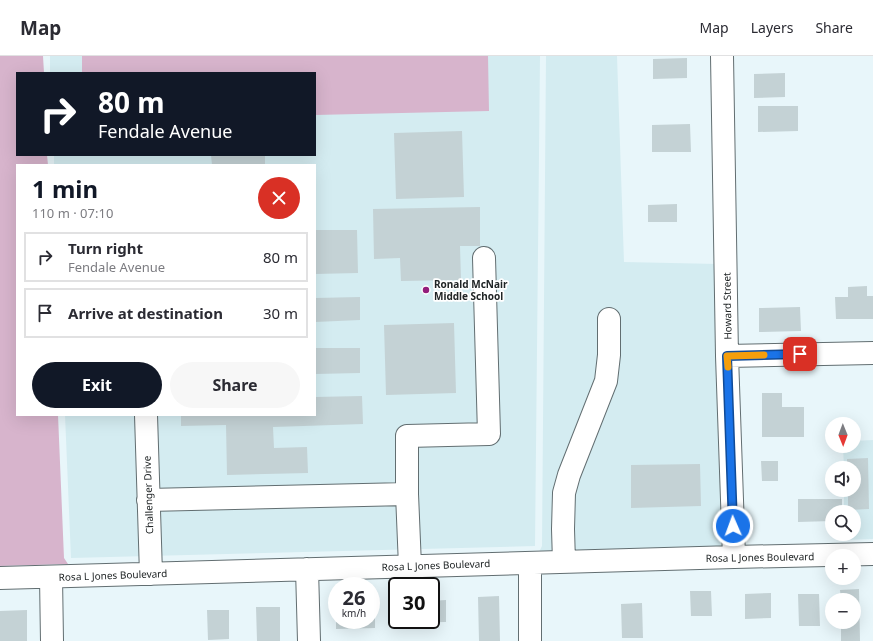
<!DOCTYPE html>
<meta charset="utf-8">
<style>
body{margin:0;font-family:"Noto Sans",sans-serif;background:#f7f7f7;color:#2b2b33;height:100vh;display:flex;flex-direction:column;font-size:15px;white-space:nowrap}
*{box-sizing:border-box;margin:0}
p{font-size:13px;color:#7c7c81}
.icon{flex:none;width:22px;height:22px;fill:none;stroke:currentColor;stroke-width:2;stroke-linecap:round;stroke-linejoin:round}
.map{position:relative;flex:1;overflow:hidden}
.sheet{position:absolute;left:16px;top:108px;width:300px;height:252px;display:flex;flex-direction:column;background:#fff;border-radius:0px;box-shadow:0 4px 16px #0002}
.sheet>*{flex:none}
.guide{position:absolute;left:16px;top:16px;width:300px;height:84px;border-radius:0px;box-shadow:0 4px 16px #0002;background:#111827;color:#fff;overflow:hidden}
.needle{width:26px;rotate:179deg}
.buttons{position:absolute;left:825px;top:361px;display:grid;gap:8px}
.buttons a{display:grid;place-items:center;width:36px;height:36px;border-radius:50%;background:#fff;box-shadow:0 4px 16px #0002;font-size:20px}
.speed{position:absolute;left:328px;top:521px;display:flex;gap:8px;font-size:20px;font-weight:700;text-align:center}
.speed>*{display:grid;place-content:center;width:52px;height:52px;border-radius:50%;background:#fff;box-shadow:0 4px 16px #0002;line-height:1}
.speed small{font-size:10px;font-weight:400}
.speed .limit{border:2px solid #111;border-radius:6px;background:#fff;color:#111}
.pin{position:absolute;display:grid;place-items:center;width:34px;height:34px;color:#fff;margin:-17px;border-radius:8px;box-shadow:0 2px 6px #0006}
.me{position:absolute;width:44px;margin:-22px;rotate:358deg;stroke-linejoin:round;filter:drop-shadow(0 0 3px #0008)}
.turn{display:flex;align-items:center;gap:14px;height:84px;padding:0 16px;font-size:18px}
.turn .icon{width:52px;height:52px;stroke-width:2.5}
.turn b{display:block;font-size:28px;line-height:34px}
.round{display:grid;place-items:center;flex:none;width:42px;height:42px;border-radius:21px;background:#f7f7f7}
.head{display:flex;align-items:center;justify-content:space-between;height:68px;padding:0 16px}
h1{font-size:24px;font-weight:700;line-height:30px;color:#111827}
.action{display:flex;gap:8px;margin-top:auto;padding:8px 16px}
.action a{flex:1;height:46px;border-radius:24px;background:#111827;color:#fff;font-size:16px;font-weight:700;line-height:46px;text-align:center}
.action a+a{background:#f7f7f7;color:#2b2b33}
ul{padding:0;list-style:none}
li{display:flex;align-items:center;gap:12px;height:50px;margin:0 8px 6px;padding:0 8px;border:2px solid #e1e1e2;border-radius:0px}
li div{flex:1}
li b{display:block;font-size:15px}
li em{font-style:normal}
header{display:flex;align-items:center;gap:24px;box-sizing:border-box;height:56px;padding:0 20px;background:#fff;border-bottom:1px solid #e1e1e2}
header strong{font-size:19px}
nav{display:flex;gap:22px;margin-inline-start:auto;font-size:14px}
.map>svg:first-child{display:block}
.built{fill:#d4ecf1}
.green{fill:#d7b4cc}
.building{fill:#c4d2d5}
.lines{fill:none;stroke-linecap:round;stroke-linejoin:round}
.minor-casing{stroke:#626e71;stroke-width:24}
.minor{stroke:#fff;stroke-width:22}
.route-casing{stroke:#114b97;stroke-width:10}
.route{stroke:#1a73e8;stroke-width:7}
.slow{stroke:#f59e0b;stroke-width:7}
.poi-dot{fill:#931d7b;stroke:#fff;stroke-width:1.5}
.labels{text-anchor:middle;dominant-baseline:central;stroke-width:3.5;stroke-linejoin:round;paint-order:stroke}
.poi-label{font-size:10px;font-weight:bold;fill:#202526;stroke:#fff;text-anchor:start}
.street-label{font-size:10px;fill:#202526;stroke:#fff}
</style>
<header>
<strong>Map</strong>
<nav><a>Map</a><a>Layers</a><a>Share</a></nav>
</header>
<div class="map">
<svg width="873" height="585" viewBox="0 0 873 585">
<rect width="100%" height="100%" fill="#e8f6fa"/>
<path class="built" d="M50,0H540L535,490L71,502L65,359H315V109H54V99H315V17H50Z
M546,0H617L624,206L718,208L723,493L539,496L542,490Z
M873,384V483L845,484V478H854V456H844V434H854V412H844L843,390H854V385Z"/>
<path class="green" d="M0,0H43L44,17H17V99H47L48,109H17V359H58L64,502L68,508L0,510Z
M82,0H488L489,55L315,59V17H82Z"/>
<path class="building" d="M687,2V22L653,23V3Z
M785,17V41L754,42V18Z
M758,50H798V75L758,76Z
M690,68L691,96H652V69Z
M462,75L464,141L396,143L394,77Z
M211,99H265V109H212Z
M677,148V166H648V149Z
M480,151V190H460L461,224L401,225L400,202L374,203L373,153Z
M315,174H357L358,217L315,218Z
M867,230V240H873V263H836L835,241H848V231Z
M360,241V264L315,266V242Z
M800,251L801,275L759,276V252Z
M454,267L456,337L386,339L384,269Z
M315,292H360V317L315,318Z
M762,337H782V351H804V381H762Z
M362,340L363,368L273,371L274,392L307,391L308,417L227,419L226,369L181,370V359H315V341Z
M868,402L869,453L848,454V434H854V412H847V403Z
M761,405H778V425H762Z
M700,408L701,450L631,452V409Z
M798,443H842V456H832V465L798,466Z
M859,533L860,585H841V566H854V544H841L840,534Z
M690,535H711L712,560H691Z
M771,537V562L745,563V538Z
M798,538H819L820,570H799Z
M499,540L500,585H479L478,541Z
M446,544V566L392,567V545H397V564H431V545Z
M642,547L643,582H622L621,548Z
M371,550H375V572L336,573V564H371Z
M256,551H280V585H257Z
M27,554V585H0V555Z
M207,554H229V583L208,584Z"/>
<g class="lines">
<defs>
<path id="minor" d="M722,0L727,300L734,501
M727,300L873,297
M146,359L151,518
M407,438V380L489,378L484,202
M148,444L407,438L410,510
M564,506L563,473L564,437L569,419L606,325L609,299V263
M530,507V585
M307,513L309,585
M51,521L52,585
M0,522L734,501L873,498"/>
</defs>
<use href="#minor" class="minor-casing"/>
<use href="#minor" class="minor"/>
</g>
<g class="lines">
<defs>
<path id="route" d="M733,470L727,300L800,298"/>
</defs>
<use href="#route" class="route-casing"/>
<use href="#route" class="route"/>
<path class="slow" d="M728,311L727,300L764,299"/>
</g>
<circle class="poi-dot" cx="426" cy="234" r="4"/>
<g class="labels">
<g class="poi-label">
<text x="434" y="228">Ronald McNair<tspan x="434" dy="12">Middle School</tspan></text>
</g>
<g class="street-label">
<text transform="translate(727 250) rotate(-91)">Howard Street</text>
<text transform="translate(148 439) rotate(-92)">Challenger Drive</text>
<text transform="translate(760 501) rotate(-1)">Rosa L Jones Boulevard</text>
<text transform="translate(436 509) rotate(-2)">Rosa L Jones Boulevard</text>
<text transform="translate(113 519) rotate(-2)">Rosa L Jones Boulevard</text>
</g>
</g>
</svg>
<div class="buttons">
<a><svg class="needle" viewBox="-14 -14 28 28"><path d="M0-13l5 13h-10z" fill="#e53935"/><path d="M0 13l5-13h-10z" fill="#7c7c81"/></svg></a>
<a><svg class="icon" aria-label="sound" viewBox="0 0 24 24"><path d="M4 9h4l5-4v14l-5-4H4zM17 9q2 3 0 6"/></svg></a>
<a><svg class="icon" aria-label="search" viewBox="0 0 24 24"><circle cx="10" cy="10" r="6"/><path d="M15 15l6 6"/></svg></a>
<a>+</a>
<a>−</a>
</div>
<div class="speed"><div>26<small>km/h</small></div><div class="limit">30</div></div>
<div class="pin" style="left:800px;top:298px;background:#d93025"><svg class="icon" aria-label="arrive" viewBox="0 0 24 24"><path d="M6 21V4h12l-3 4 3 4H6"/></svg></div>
<svg class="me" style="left:733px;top:470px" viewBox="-20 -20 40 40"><circle r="17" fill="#1a73e8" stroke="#fff" stroke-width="3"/><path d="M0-11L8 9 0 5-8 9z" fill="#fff"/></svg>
<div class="guide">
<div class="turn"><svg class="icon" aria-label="right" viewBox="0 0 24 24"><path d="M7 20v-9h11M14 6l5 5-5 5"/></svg><div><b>80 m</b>Fendale Avenue</div></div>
</div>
<section class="sheet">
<div class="head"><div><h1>1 min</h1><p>110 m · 07:10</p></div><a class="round" style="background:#d93025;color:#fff"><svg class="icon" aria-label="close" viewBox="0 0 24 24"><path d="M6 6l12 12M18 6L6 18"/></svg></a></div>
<ul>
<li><svg class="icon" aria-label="right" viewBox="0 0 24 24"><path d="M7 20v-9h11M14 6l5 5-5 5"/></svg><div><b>Turn right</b><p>Fendale Avenue</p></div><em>80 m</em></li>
<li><svg class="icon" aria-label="arrive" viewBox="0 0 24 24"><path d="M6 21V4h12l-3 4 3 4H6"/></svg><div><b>Arrive at destination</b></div><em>30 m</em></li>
</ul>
<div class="action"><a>Exit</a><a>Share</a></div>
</section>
</div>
